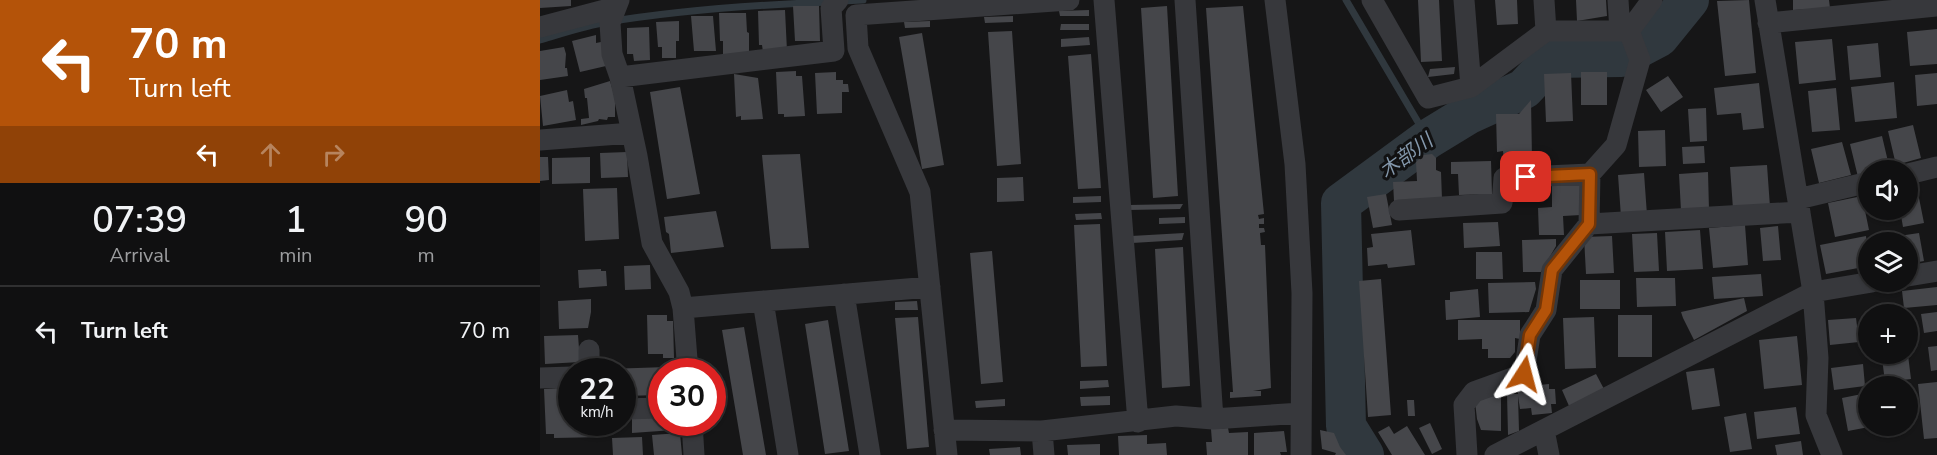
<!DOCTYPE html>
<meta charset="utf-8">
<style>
body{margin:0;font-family:"Nunito Sans","Noto Sans JP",sans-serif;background:#1e1e1f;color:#f1f3f6;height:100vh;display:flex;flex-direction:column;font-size:22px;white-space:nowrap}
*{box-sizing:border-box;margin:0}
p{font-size:20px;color:#9c9d9f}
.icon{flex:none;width:33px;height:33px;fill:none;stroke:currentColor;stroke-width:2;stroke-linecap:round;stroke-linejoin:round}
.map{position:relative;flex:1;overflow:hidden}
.drawer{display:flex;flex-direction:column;background:#101011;width:540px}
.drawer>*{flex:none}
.banner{background:#b45309;color:#fff;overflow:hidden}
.controls{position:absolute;left:1318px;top:160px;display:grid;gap:12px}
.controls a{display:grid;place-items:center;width:60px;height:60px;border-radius:50%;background:#101011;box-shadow:0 2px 4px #0004,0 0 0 2px #303031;font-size:30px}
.speed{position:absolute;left:18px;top:358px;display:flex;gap:12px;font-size:30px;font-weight:700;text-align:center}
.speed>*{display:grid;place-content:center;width:78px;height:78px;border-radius:50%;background:#101011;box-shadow:0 2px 4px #0004,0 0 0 2px #303031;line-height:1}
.speed small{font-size:15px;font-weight:400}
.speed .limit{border:9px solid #d22;background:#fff;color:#111}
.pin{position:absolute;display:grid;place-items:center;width:51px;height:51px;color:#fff;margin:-26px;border-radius:12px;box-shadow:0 3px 9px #0006}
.me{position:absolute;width:66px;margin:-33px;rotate:9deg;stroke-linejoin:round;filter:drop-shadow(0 0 4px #0008)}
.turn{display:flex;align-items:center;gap:21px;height:126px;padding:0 30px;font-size:27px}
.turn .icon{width:78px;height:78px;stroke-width:2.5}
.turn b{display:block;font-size:42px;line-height:51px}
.lanes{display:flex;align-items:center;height:57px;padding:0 30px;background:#0003;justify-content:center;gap:30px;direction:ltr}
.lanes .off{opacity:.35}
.eta{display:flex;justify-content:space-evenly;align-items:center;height:102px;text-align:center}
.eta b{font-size:36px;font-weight:600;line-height:42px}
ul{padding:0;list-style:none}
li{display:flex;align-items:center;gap:18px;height:90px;padding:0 30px;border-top:2px solid #303031}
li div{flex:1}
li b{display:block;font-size:22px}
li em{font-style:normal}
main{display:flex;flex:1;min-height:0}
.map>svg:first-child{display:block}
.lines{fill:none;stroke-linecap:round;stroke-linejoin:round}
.stream{stroke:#30383e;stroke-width:7}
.river{stroke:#30383e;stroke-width:40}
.building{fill:#45464a}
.minor{stroke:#37383c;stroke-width:21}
.route-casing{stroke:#753606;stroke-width:15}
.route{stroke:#b45309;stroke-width:10}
.labels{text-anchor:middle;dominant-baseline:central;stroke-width:6;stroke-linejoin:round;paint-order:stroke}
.water-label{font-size:20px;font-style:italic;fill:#8498ac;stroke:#111112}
</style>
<main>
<section class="drawer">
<div class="banner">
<div class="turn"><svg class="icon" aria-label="left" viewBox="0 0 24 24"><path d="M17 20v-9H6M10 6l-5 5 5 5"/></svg><div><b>70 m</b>Turn left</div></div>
<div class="lanes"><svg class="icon" aria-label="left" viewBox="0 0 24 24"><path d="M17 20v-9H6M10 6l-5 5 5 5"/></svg><svg class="icon off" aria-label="ahead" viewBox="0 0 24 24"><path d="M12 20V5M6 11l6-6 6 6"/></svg><svg class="icon off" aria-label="right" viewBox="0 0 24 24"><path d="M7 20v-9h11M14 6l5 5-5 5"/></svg></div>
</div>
<div class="eta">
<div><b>07:39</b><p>Arrival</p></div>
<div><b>1</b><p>min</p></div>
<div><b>90</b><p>m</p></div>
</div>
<ul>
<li><svg class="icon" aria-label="left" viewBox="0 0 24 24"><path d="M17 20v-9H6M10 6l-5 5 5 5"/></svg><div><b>Turn left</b></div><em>70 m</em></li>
</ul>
</section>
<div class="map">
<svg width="1397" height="455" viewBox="0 0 1397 455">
<rect width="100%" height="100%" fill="#161617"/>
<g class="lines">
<path class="stream" d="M806,0L888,139
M301,1L323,0
M0,40C20,34 41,27 62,23C138,10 214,5 290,2"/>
<path class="river" d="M824,455L806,426L801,203L888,139L929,114L984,89L1013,58L1081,57L1119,37L1149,0"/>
</g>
<path class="building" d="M0,0H31V6L0,8Z
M878,0H899L902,61L881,62Z
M955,0H977L978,24L957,25Z
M1036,0H1066L1067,16L1037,21Z
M1209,0L1216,73L1185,76L1177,1Z
M1253,0H1289L1290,8L1253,10Z
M253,6H279L280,41H255Z
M627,6L638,196L613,198L601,8Z
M703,6L724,214L718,215L719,219L724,218V224H719V228H724L725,232L720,233L721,245H725L731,388L713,391H721V396L690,398V392H693L666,8Z
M245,10L247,51L223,52L222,45H219L218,11Z
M549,10V16H520L519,11Z
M179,13H206L207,32L209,33V54L183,55V41H180Z
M151,16H173L176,51H154Z
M473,16V22L445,23L444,17Z
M139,21V41H136V58H122V47H118L116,22Z
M390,21V27L365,28L364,22Z
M521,24H549V30H520Z
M109,27L110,60L94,61L93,54H87V28Z
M1397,29V64L1370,66L1367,32Z
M472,31L481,164L457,166L448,32Z
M382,33L404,165L382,169L359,37Z
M56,35V43L61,42L66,66L40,72L32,41Z
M549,37L550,45L521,47V39Z
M1292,39L1296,80L1259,84L1255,42Z
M1338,43L1341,77L1310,80L1307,46Z
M24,47L26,54L25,68H27L28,76L0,80V51Z
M551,54L561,188L538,189L528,56Z
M915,67L914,74L888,77L890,69Z
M256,71V76H262L265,116L244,117V114H238L236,72Z
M296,72V80H303V84H308L309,92H302V113L277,114L275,73Z
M1041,72H1067V105H1041Z
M1031,73L1033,121L1006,122L1004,74Z
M1397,73V104L1377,106L1375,75Z
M194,74L218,78L223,119L201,120V116L196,117Z
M1128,76L1143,97L1121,112L1106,90Z
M70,81L75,98V117H68L67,120L59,119L58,121L41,125V119L49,118L47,98H45L44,89Z
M1354,82L1357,118L1315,122L1311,87Z
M1219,83L1224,128L1203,130L1201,113L1177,115L1174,88Z
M140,87L160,194L127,199L110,92Z
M1296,88L1300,130L1272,132L1268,91Z
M27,90L29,102L33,101L36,120L3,126L0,96Z
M991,100L992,159L964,160L963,151L957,152L956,114H979Z
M1166,108L1167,141L1150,142L1148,109Z
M1373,125L1381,158L1356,165L1348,131Z
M1125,130L1126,166L1099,167L1098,131Z
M1342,136L1350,170L1329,171V175L1318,177L1310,144Z
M1302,142L1311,175L1279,183L1271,149Z
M1164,146L1165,163L1143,164L1142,147Z
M87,152L88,177L61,178L60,153Z
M260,154L269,248L231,249L222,155Z
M892,154L896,158V170L901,172L902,199L854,201L853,182L877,181L876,162L883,155Z
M0,157H8L9,180L0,181Z
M50,157V183L12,184V158Z
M951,161L952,194L919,195L918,174H911V162Z
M1227,165L1230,207L1193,209L1190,167Z
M1168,172L1169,210L1141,211L1139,174Z
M1104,173L1107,215L1081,217L1078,175Z
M483,177L484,201L457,202V178Z
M1376,183L1384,223L1363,227L1360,210H1368V185Z
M1040,185L1041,215L1023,216L1024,235H999L998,208L1012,207V186Z
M77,188L79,239L45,241L43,189Z
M846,194L852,225L833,228L827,197Z
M561,196V202L533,203V197Z
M1322,196L1329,230L1295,237L1288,203Z
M643,204L640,209L588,210V205Z
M176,211L184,247L131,253L129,234L126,232L124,217Z
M561,213L562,219L536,220L535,214Z
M645,217V223L619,224V218Z
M958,222L960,246L924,248L923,223Z
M560,224L567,366L541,367L534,225Z
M1205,225L1208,265L1173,268L1169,228Z
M1238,226L1241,260L1223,261L1220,228Z
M871,230L875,265L848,268L847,264L828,266L827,248L833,247L831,234Z
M1160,230L1163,269L1127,271L1125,232Z
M644,233L642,240L592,243L591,236Z
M1117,233L1119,271L1094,272L1092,234Z
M1379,233L1384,261L1368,264V243H1353L1352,237Z
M1072,236L1074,273L1046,274L1044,237Z
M1326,236L1329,266L1286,274L1280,245Z
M1016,239V246L1001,272H983L982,240Z
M643,247L650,386L622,388L615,249Z
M452,251L463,382L441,384L430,253Z
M936,252H962L963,279H936Z
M110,265L111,289L85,290L84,266Z
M61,269V271H66L67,286L39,288L38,270Z
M1221,274L1223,296L1174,299L1172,277Z
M1096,278H1135L1136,306L1097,307Z
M841,279L851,415L828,417L819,281Z
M1040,280H1080V309H1040Z
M995,282L996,289L989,312L949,313L948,283Z
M1397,287V305L1364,308L1362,291Z
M938,289L940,317L906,320L905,300H910V292Z
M1204,298L1207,311L1154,340L1143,318L1141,312Z
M51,299V312L48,328L19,329L18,301Z
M377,301L378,310H355V302Z
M1397,312V331L1384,333L1381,314Z
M107,315H127V321H133L134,358H123V354H108Z
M1078,315H1112V357H1078Z
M378,317L389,447L367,449L355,318Z
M1054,317L1056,368L1025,369L1023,318Z
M1316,318L1319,342L1290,345L1288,320Z
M288,320L309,451L285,454L265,324Z
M918,320H980V339L975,338V352L970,358H948V349H942V339L918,340Z
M204,327L226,455H203L182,330Z
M38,335L40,362L5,364L4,336Z
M1257,336L1262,385L1224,389L1219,340Z
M1397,346V370L1391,371L1388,347Z
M1368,355L1371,379L1345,382L1342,358Z
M1323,364L1325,386L1294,390L1291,368Z
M127,367V372H122V395L82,396V372H67V369Z
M1174,368L1180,406L1152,410L1146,372Z
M1056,374L1064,389L1029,406L1022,390Z
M568,380L569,387L540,389V381Z
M1397,382V438L1384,439L1378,384Z
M1009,384V389H1015L1016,404H1011L1012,413L992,415L991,408L980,409L978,396L979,431L968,435L967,394H978V387Z
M20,388L21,394L32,393V423H64V437L14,438V434H6L4,389Z
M961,393V431L941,430L937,419L935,402Z
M1327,393L1329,427L1308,431L1302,398Z
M570,396V405L541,406L540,397Z
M465,399V406L436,408L435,401Z
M867,400H874L875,416H868Z
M1256,407L1260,434L1217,439L1214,412Z
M1206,413L1212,449L1190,452L1184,417Z
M122,417V423H133L134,430L92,433V418Z
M890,423L902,449L892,454L879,428Z
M849,426L854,434L867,426L885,455H852L838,432Z
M688,428L689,433L708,432V455H667L666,442H672L671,429Z
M780,430L794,433L800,447L806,455H795L796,453L782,449Z
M744,431L747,452H740L741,455H714V433Z
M140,433L142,455H114L112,435Z
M607,435V444L626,443L627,455H579L578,436Z
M102,437L103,455H73L72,438Z
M1261,441L1263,455H1237L1235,445Z
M560,444V455H528L527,445Z
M480,447L481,455H450L449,449Z"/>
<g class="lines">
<path class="minor" d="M79,0L70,23L72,54L80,77L97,156L112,243L139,292L143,308L148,372
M564,0L598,422
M645,0L673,419
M735,0L755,164L762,293L761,455
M832,0L888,98L931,87L1006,31H1089L1112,0
M924,0L931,87
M1004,0L1006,31
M1078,0L1080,31
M1225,0L1273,292L1278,358L1276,415L1292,455
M1228,23L1397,6
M0,27L76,7
M80,77L294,51L291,8L298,0
M0,140L92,133
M1368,174L1397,167
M1258,199L1329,182
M859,210L962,203L964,178L1050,174
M1049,224L1050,174L1076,145L1100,60L1089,31
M1368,276L1397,271
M304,294L330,455
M223,301L248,455
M143,308L390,287
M49,350V372
M0,378L32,377
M82,409L122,408
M152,423L154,455
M404,430L502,431L636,416L673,419L761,413
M1004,430L1009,455
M502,431L504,455
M407,455L380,192L318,48L316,15L529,0
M927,455L924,405L934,392L984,374L990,335L1006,310L1012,270L1049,224L1260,212
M955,455L1273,292L1332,282"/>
</g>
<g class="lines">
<defs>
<path id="route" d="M984,374L990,335L1006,310L1012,270L1049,224L1050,174L986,177"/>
</defs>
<use href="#route" class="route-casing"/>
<use href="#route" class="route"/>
</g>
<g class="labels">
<g class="water-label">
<text transform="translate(866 156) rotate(-36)">木部川</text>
</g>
</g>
</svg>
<div class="controls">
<a><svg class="icon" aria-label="sound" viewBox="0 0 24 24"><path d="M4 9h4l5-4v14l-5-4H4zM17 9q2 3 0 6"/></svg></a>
<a><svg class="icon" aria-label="layers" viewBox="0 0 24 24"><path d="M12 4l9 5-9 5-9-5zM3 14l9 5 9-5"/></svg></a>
<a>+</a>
<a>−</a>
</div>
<div class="speed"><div>22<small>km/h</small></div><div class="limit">30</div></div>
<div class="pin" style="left:986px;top:177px;background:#d93025"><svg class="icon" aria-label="arrive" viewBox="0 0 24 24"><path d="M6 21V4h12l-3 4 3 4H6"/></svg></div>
<svg class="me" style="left:984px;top:374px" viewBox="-20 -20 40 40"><path d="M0-17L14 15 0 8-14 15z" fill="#b45309" stroke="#fff" stroke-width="4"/></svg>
</div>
</main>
